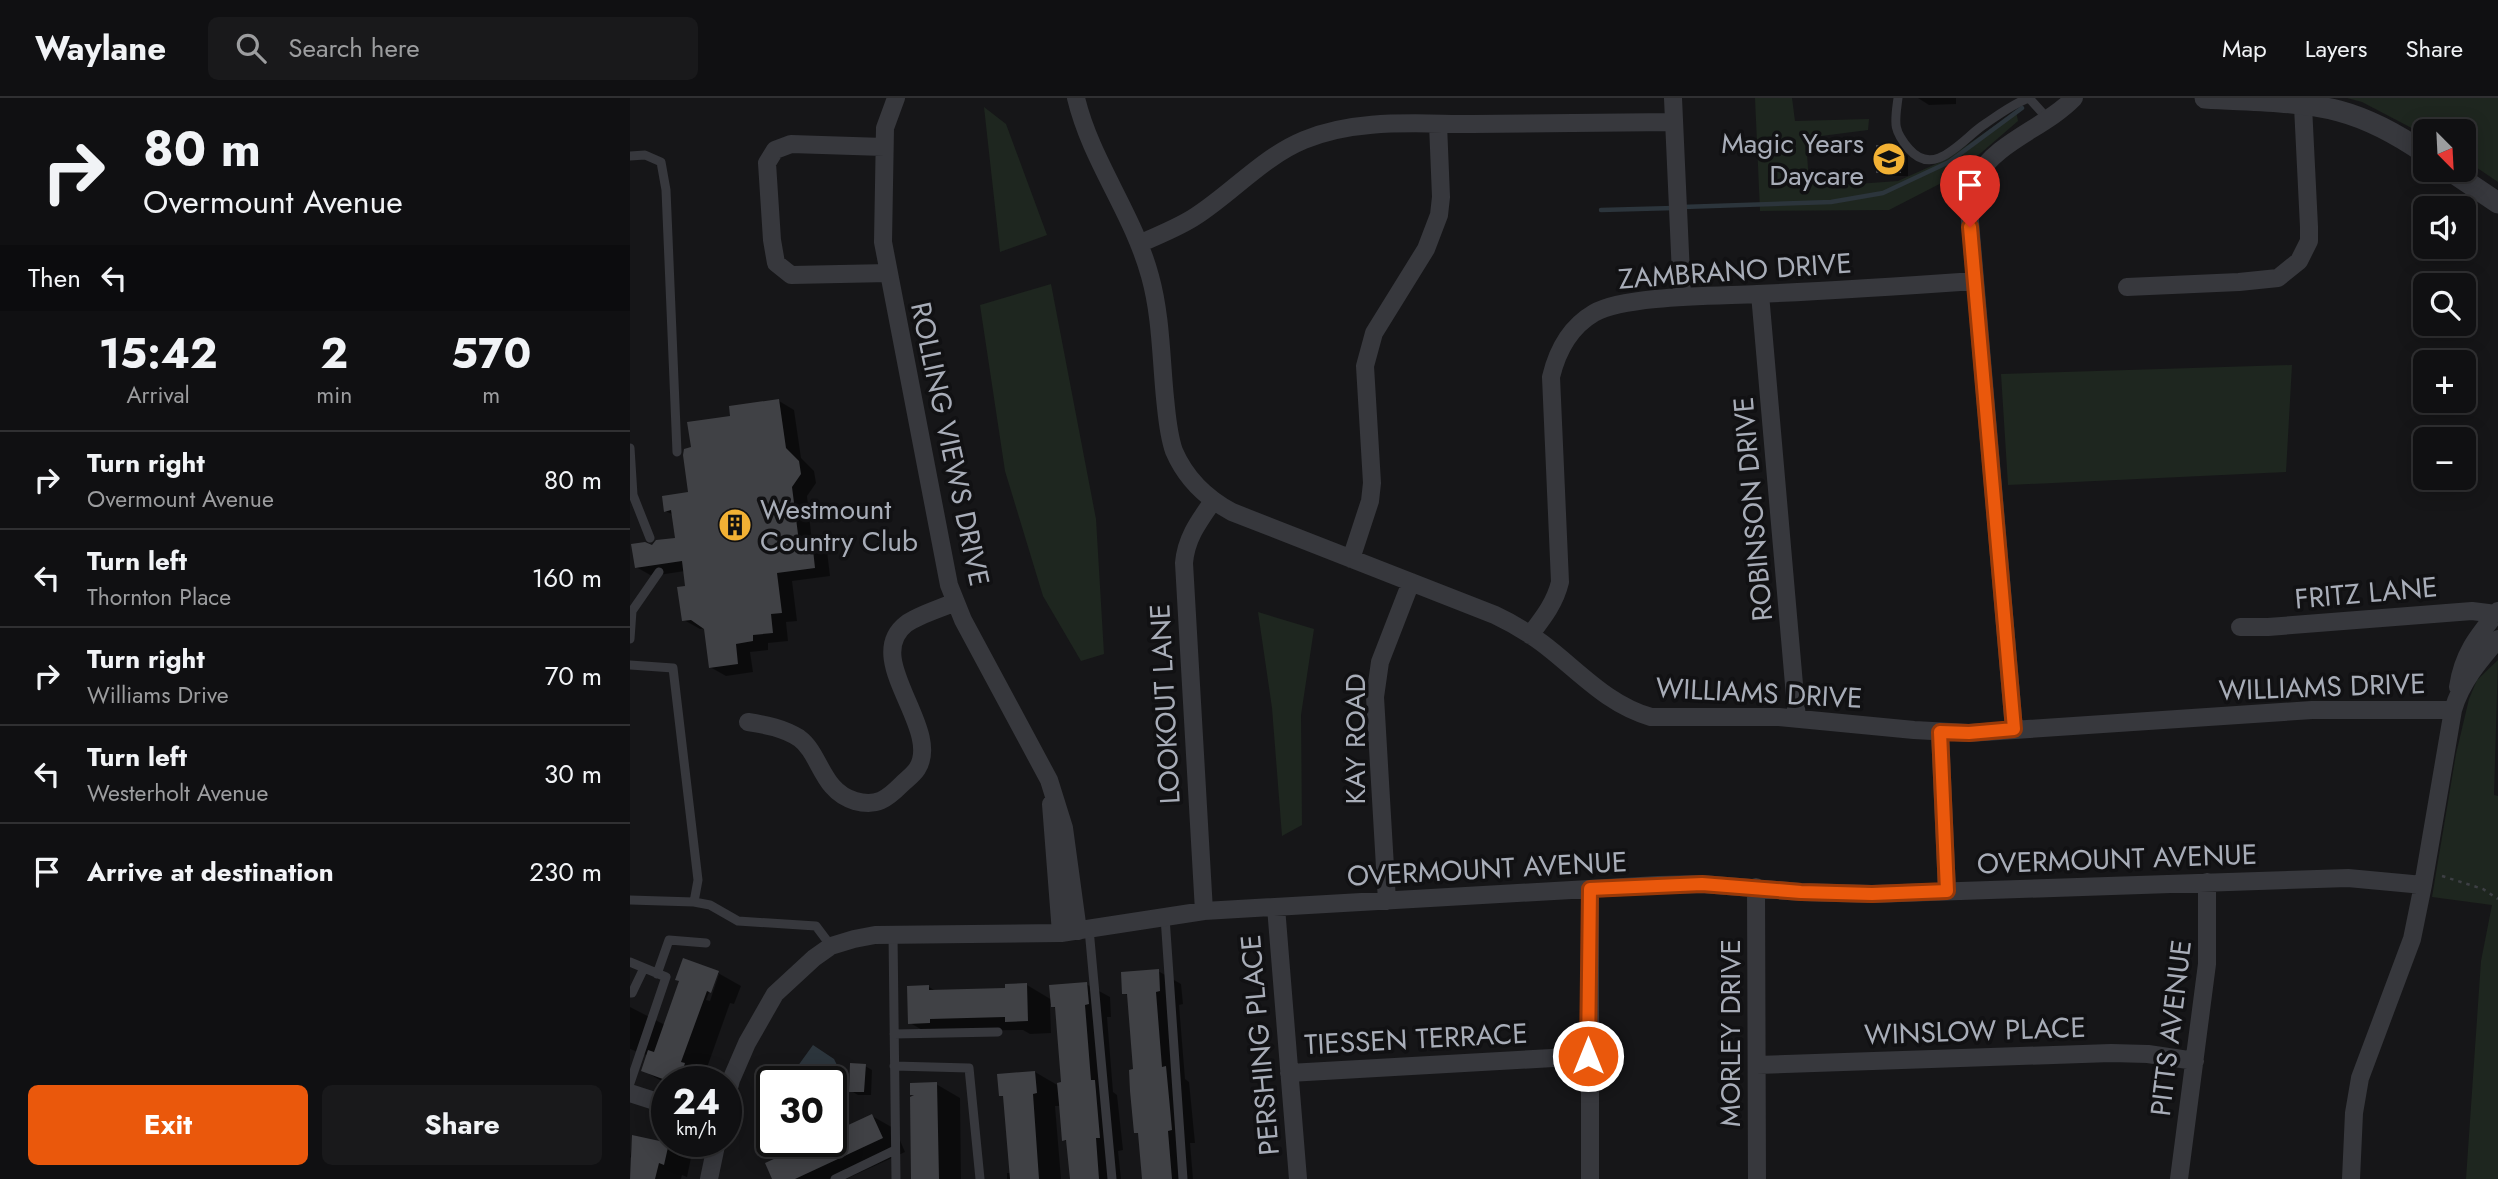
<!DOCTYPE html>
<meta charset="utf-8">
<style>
body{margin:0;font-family:Jost,sans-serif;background:#19191b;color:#f1f3f6;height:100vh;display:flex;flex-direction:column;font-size:26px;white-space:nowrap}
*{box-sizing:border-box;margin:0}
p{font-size:23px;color:#9c9d9f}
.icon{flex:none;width:38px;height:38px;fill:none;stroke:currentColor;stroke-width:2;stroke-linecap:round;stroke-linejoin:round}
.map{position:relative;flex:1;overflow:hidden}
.side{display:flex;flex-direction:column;background:#101012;width:630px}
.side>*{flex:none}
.hud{background:#101012;color:#f1f3f6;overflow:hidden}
.needle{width:46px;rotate:156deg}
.controls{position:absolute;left:1783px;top:21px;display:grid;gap:14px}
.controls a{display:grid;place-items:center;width:63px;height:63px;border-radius:10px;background:#101012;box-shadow:0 4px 18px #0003,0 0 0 2px #303032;font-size:35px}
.speed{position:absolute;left:21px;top:968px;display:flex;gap:14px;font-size:35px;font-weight:700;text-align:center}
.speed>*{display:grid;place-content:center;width:91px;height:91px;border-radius:50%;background:#101012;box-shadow:0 4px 18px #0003,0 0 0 2px #303032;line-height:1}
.speed small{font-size:18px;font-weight:400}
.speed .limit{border:4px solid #111;border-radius:10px;background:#fff;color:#111}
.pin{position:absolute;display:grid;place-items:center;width:60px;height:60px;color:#fff;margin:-72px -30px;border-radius:50% 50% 50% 0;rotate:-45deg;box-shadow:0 0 7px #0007}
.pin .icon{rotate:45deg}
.me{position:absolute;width:77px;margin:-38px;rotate:0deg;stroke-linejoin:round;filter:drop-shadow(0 0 5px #0008)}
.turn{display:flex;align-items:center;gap:24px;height:147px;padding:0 28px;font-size:32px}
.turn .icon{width:91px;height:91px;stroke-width:2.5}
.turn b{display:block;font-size:49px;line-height:60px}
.then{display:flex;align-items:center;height:66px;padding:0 28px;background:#0003;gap:14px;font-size:26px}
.eta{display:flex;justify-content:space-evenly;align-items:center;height:119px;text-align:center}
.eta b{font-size:42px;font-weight:700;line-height:49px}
.action{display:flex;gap:14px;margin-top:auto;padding:14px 28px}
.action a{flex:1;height:80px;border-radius:10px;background:#ea580c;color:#fff;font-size:28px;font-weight:700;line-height:80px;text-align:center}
.action a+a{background:#19191b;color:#f1f3f6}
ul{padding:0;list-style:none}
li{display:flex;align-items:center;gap:21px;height:98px;padding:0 28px;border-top:2px solid #303032}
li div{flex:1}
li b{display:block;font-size:26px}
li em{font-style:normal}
header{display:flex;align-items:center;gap:42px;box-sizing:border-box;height:98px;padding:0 35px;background:#101012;border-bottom:2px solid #303032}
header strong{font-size:33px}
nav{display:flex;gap:38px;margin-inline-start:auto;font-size:24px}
.search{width:490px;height:63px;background:#19191b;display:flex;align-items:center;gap:18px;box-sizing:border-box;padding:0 24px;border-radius:10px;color:#9c9d9f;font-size:26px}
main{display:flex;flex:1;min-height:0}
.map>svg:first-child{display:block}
.green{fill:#1e261f}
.water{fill:#2c353c}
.shadow{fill:#0007;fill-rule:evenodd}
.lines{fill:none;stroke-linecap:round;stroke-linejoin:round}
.stream{stroke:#2c353c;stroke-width:4.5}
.building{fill:#404145}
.path{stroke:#3d3f44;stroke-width:2.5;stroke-dasharray:3.5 5;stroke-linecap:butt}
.service{stroke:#37383d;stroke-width:9}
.minor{stroke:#37383d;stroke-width:18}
.tertiary{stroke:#37383d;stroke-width:21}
.route-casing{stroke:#983908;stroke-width:18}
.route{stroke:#ea580c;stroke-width:12}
.labels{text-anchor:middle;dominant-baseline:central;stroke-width:7;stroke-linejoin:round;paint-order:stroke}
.poi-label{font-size:28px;fill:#a8adb8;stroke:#111113;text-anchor:end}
.street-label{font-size:28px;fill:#a8adb8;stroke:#111113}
</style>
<header>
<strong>Waylane</strong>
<div class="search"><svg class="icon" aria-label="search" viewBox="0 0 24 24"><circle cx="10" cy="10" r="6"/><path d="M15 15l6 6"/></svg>Search here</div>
<nav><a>Map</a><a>Layers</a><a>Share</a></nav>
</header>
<main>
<section class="side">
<div class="hud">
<div class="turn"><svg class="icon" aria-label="right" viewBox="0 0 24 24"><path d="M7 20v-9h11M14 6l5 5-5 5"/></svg><div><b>80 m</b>Overmount Avenue</div></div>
<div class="then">Then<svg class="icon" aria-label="left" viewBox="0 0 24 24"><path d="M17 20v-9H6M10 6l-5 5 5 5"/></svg></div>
</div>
<div class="eta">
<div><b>15:42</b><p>Arrival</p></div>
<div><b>2</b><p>min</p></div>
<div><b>570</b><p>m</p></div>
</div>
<ul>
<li><svg class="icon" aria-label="right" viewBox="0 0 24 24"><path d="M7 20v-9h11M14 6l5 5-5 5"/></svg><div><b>Turn right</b><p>Overmount Avenue</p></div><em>80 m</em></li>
<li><svg class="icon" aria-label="left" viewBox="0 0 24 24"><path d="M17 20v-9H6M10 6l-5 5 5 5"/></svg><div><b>Turn left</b><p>Thornton Place</p></div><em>160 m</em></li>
<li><svg class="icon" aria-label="right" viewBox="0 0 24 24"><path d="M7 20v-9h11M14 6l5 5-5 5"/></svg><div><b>Turn right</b><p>Williams Drive</p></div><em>70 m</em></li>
<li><svg class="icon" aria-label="left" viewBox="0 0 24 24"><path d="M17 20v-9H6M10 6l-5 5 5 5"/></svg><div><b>Turn left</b><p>Westerholt Avenue</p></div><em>30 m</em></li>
<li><svg class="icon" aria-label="arrive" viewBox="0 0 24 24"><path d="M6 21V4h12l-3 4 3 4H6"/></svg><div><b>Arrive at destination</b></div><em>230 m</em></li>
</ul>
<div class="action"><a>Exit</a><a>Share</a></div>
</section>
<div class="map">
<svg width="1868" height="1081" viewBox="0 0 1868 1081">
<rect width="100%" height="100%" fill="#161618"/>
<path class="green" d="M1125,0H1162L1165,23L1239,21L1238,32L1176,40L1179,86H1227L1268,83L1317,61L1386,13L1388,23L1323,79L1259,112L1130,113Z
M1717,0H1868V84L1834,61V33H1796L1795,37L1732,4Z
M354,9L376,26L417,137L370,154Z
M421,186L466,421L474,556L451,563L413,498L375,373L350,207Z
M1662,267L1656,374L1378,387L1371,276Z
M628,514L684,531L671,617L672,727L652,738L642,610Z
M1868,562L1864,697L1868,698V1081H1836L1851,863L1862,807L1802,799L1826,656L1839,601L1847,582Z"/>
<path class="water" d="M183,947L204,961L209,971L205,985L201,987V984L157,983Z"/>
<path class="shadow" d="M1288,0H1326V6L1299,7Z
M1266,48L1278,58V78H1255L1248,74Z
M149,303L164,312L171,360L184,373L186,385L177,398L182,444L197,453L200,478L162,483L167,523L156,524L158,543L138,545V552L120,554L123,574L96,578L80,569L76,530L70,531L54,522L57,489L55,473L22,478L6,469L22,449L47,441L44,417L35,413L60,396L63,351L102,319Z
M54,863L88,875L111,888L104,906L100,905L74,978L78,980L76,984H37V986L14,973L19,958L0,951V909L35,927L51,883L48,881ZM86,876H89L80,903L76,902Z
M528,873L551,886L553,906L549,907L555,981L559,984L565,1045H560L563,1081H514L510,1037L506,1034L505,973L499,898L494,895Z
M456,886L480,899L481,919H477L483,994L487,997L493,1052L488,1053L491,1081H441L438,1044L434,1042L431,1008H425L431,1081H377V1075H381L375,1000L371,997L405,974L429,988L433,986L427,911L420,907L421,935L400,936L393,932L323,933L303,938L280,925L299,889L306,893L377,892L397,887L422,902Z
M235,968L242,972L241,997H228L221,993Z
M306,986L330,1000L331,1081H283Z
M242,1018L265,1031L275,1054L216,1081H144L187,1043H201Z
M3,1039L38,1047L61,1060L57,1079L52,1077L51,1081H0L4,1061L0,1059Z"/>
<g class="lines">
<path class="stream" d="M1052,109L1201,104L1253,95L1319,64L1392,10
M971,112L1044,110"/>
</g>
<path class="building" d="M1246,47H1267L1271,52V75H1246Z
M149,301L156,350L169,363L171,376L162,389L169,444L182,442L185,470L147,475L152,515L141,516L143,535L123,537V543L106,546L108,566L79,570L74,531L61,522L52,523L47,489L55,488L52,463L5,470L1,446L15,444L22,447L26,442L45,440L41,412L34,414L32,398L58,394L53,357L54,351L61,349L57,324L100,318L99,308Z
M53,860L89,873L81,895L77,893L51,964L55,965L49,984H41L11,973L18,952L24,954L49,883L45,882Z
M529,871L530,893L526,894L532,969L536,968L540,1010L542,1032L538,1033L542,1081H512L508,1035H504L500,993L499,972L503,971L497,896H492L491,874Z
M457,884L459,906L455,907L461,982H465L468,1017L470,1040H466L469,1081H440L436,1042L432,1043L429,1006L427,985L431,984L425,909H421L419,887Z
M397,885L398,923L375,924V919L300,921V925L278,926L277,888L299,887V892L375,890V886Z
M220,965L236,966L234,994H219Z
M405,973L407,995L403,996L409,1081H380L373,998H369L367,976Z
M307,984L309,1081H281L280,999L284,997H280V985Z
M242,1016L253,1040L165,1081H142L135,1065L183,1043H201V1035Z
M2,1037L39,1045L34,1067L29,1065L25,1081H0Z"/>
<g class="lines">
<path class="path" d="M1812,778L1853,791L1868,801"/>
<path class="service" d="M1268,0C1265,24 1262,31 1279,51C1304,80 1331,43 1352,28C1367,18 1382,6 1399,0
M1399,0L1418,21
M0,58L15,57L31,64L36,92L47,354
M0,350L3,397L20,440
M0,541L2,513L29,474
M0,567L43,570L68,782L64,804L0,802
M64,804L80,807L108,823L186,828L201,848
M535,819L553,1081
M459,831L482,1081
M263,836L266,1081
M0,864L36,879L0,985
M27,876L39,842L76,845
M0,895H2L14,870
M264,936L368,934
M264,968L339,970L350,1081
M205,1081L265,1052"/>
<path class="minor" d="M266,0L255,30L253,144L319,487L333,522L419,682L434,730L448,833
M446,0C461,63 503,115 520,178C531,217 531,260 535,300C537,318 538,336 544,353C556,381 576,400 602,414L865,517C882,525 897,534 912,545C948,572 976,606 1021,619H1149L1284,632L1339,635L1682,612H1823
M1043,0L1052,199
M254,49L161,46L145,52L137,65L142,142L146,165L161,177L259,175
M509,146C528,137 548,130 566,118C603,94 633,59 674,42C726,20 787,26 842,26C909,25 977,25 1044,24
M1497,189L1609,184L1648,180L1669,163L1679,143V129L1673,8
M1130,196L1167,621
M721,461L740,403L742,385L735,268L744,235L796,151L809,117L811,99L808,26
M1610,529H1638L1842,513L1866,516
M900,537C913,520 925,505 930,484L921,279C927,254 940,229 964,215C995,197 1089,198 1127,196C1200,193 1273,188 1345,183
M1828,589C1833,555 1848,538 1868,513
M118,624C137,627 153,630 169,640C191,656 191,693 225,703C247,709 257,701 272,686C276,682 283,677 287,671C313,631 231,561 276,526C288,517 312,510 325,504
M1384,631L1339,112C1341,102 1341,89 1346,80C1367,43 1415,30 1444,0
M1310,634L1317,793
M421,706L431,835
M1126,789L1127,1081
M960,791V1081
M757,803L745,599L750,564L781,484
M646,809L668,1081
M574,813L554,465C556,440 569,423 583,403
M1127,967L1481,955L1518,956L1565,963
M659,975L958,958
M0,995L37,1007
M96,1001L101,982L117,945L145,896L184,860L201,848L224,841L245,837L431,835L574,813L1028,787L1072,786L1171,794L1242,796L1718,780L1793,787
M79,1081L87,1043
M1549,1081L1577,866V784
M1721,1081L1724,1015L1730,980L1782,841L1793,787L1823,612C1831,584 1850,562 1868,541"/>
<path class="tertiary" d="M1575,0C1618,3 1666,2 1709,13C1739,21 1770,38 1796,56
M1819,72L1868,105"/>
</g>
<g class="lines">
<defs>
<path id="route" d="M958,958L960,791L1072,786L1171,794L1242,796L1317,793L1310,634L1339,635L1384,631L1340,129"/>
</defs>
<use href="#route" class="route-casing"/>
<use href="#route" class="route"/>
</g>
<defs>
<symbol id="school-disc" viewBox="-11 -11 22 22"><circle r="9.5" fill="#f2b134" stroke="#111113"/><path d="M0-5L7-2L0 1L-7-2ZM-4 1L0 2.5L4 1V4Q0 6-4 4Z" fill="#111"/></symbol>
<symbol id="building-disc" viewBox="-11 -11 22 22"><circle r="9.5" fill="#f2b134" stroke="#111113"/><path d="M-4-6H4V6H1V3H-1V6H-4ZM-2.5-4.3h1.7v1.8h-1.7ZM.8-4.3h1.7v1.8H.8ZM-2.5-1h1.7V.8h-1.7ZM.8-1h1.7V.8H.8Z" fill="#111"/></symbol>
</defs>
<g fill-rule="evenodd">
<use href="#school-disc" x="1240" y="42" width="38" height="38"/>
<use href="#building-disc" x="86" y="408" width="38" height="38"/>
</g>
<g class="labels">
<g class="poi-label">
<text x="1234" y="45">Magic Years<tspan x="1234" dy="32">Daycare</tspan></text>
<text x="130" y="411" text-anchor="start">Westmount<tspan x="130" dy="32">Country Club</tspan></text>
</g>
<g class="street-label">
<text transform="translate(1105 173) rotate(-4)">ZAMBRANO DRIVE</text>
<text transform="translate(320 346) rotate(78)">ROLLING VIEWS DRIVE</text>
<text transform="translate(1123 411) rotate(-95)">ROBINSON DRIVE</text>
<text transform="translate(1736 495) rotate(-5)">FRITZ LANE</text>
<text transform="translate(1692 589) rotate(-2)">WILLIAMS DRIVE</text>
<text transform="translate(1129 595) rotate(3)">WILLIAMS DRIVE</text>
<text transform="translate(535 606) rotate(-93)">LOOKOUT LANE</text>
<text transform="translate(725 641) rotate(-90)">KAY ROAD</text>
<text transform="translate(1487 761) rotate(-2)">OVERMOUNT AVENUE</text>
<text transform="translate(857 771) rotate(-3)">OVERMOUNT AVENUE</text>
<text transform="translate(1541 930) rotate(-83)">PITTS AVENUE</text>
<text transform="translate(1345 933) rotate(-2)">WINSLOW PLACE</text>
<text transform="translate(1100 935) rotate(-90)">MORLEY DRIVE</text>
<text transform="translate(786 941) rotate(-3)">TIESSEN TERRACE</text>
<text transform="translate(630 947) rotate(-95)">PERSHING PLACE</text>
</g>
</g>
</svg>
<div class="controls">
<a><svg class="needle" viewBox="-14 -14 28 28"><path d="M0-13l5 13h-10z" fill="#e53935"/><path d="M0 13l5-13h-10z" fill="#9c9d9f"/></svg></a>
<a><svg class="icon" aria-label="sound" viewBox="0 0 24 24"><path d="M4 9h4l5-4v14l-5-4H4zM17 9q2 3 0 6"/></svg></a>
<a><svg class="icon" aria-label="search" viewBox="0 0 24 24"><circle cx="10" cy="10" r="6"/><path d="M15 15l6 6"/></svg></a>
<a>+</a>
<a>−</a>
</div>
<div class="speed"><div>24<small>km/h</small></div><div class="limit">30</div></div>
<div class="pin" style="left:1340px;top:129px;background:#d93025"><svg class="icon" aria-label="arrive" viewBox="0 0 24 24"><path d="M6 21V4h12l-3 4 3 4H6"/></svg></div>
<svg class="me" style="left:958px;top:958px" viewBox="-20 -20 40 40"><circle r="17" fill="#ea580c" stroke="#fff" stroke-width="3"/><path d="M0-11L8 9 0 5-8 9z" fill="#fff"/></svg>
</div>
</main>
